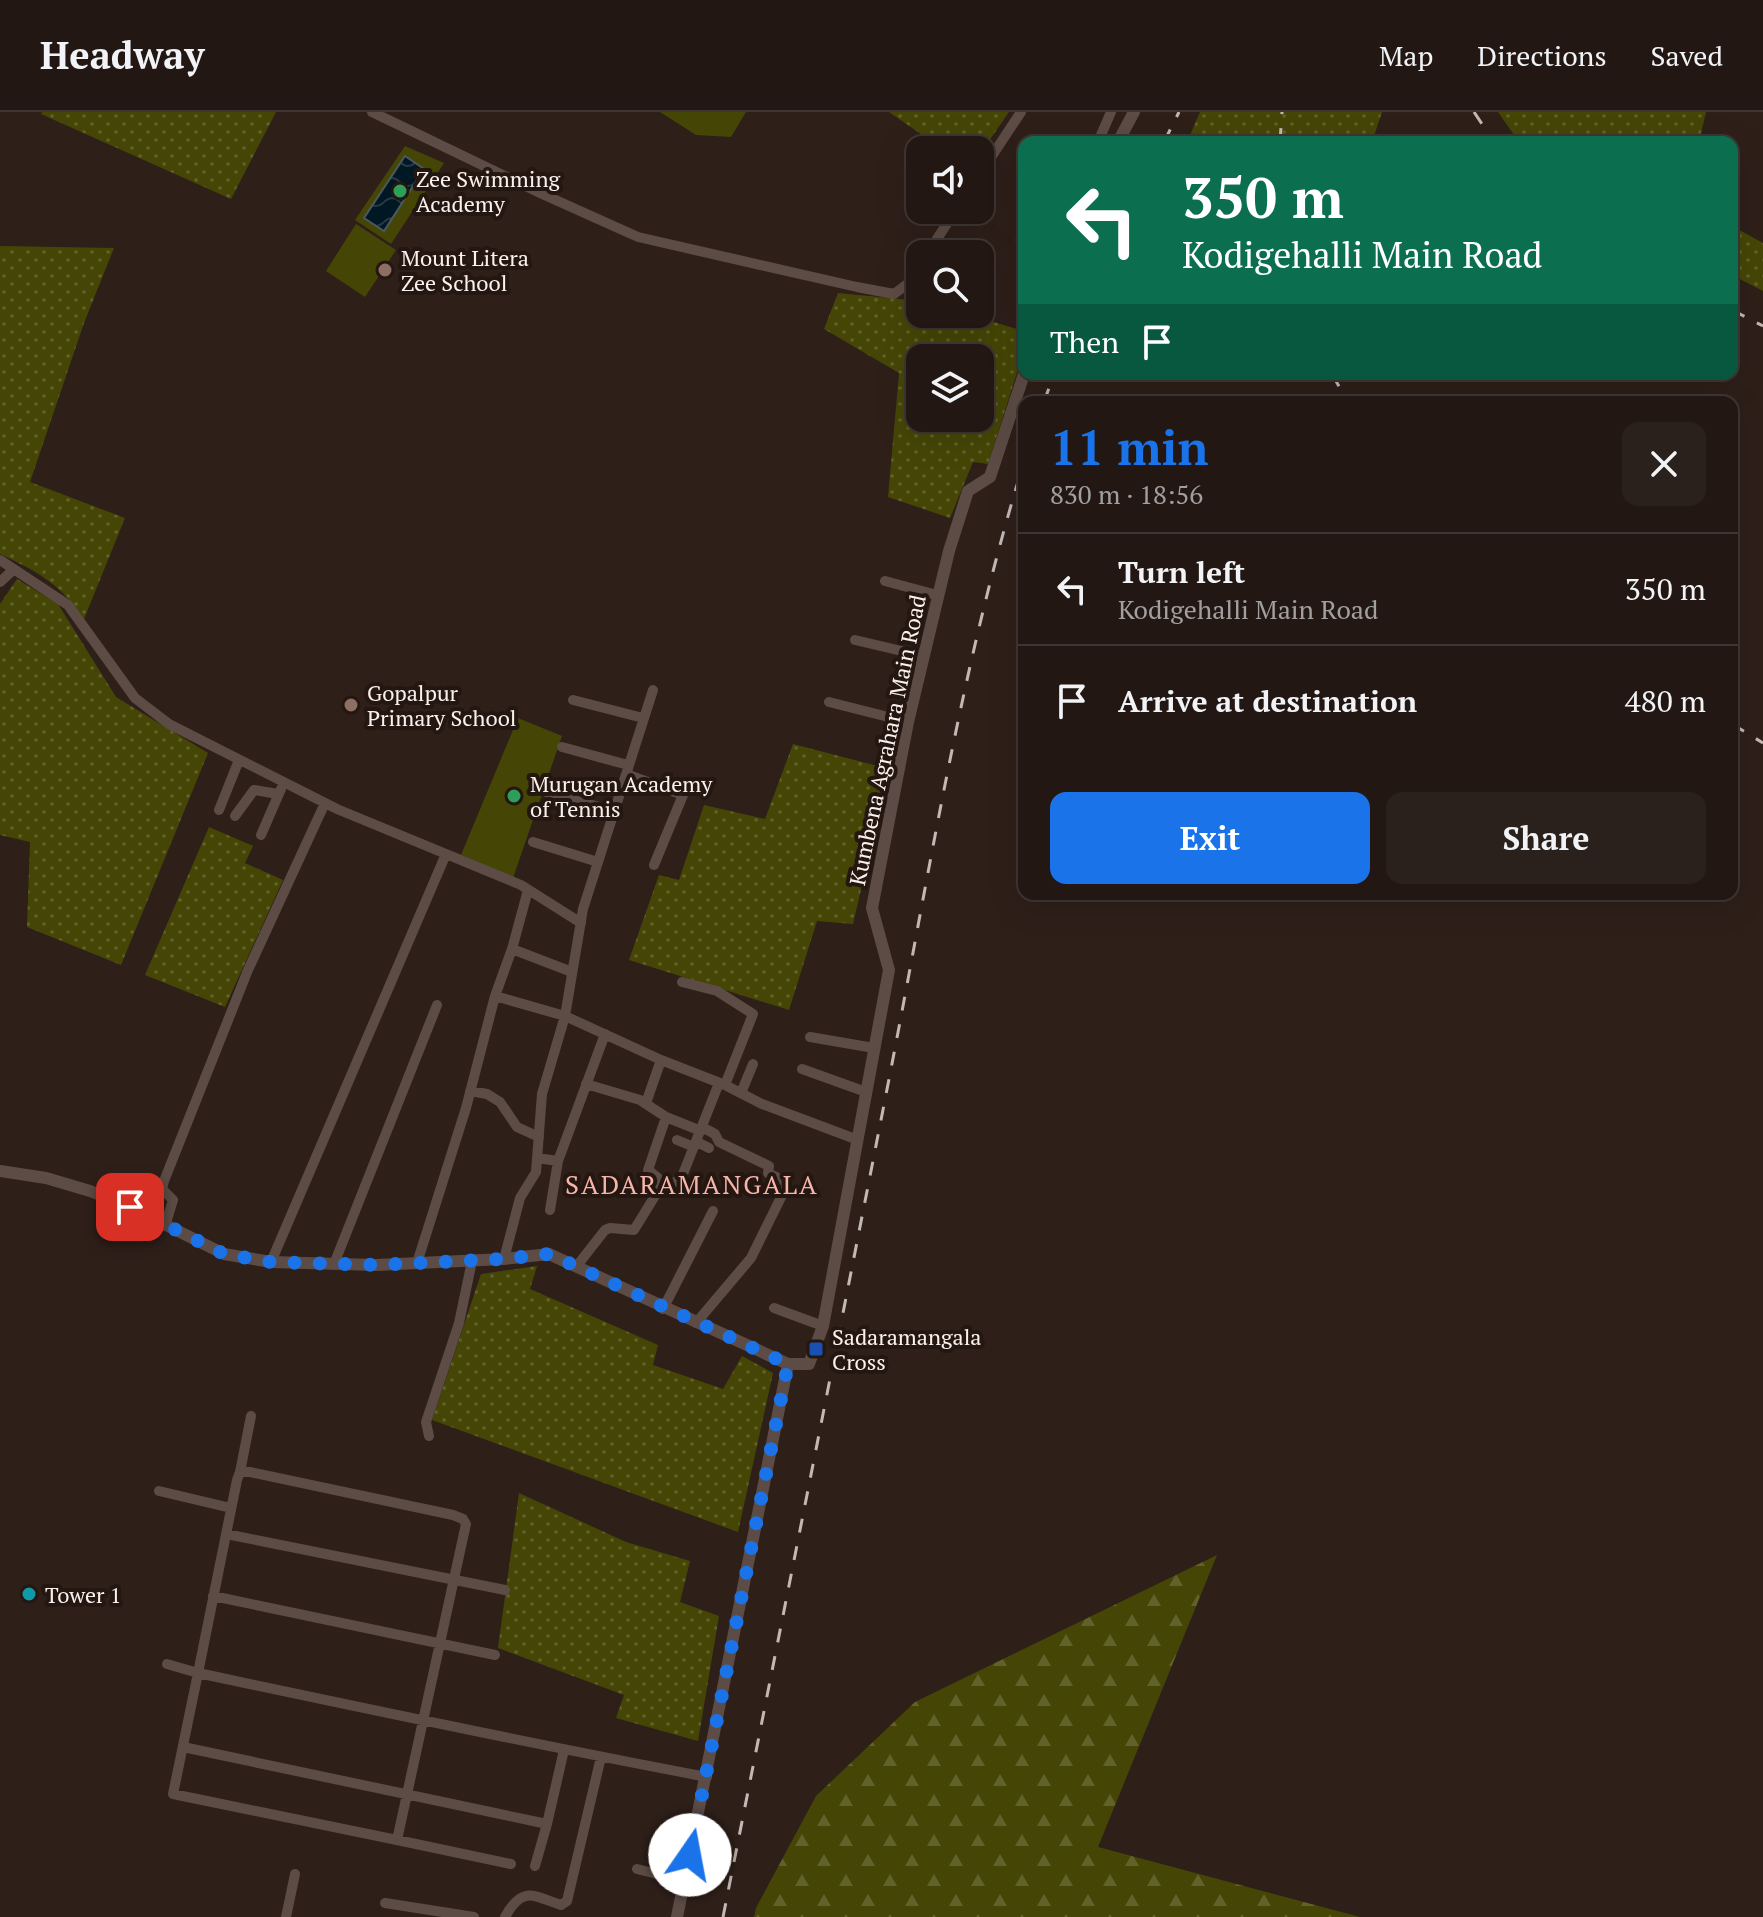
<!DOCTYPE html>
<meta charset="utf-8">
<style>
body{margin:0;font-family:"PT Serif",serif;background:#2a201c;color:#f1f3f6;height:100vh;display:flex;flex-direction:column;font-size:30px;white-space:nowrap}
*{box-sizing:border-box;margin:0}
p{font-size:26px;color:#a29fa0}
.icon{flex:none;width:44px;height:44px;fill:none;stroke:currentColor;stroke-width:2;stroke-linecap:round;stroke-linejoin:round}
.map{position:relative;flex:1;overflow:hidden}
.sheet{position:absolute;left:1018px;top:284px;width:720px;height:504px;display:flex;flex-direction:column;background:#221713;border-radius:16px;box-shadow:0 8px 32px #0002,0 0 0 2px #3f3633}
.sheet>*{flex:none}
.hud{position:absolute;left:1018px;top:24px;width:720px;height:244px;border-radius:16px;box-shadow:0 8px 32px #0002,0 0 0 2px #3f3633;background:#0b6e4f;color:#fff;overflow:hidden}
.tools{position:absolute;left:906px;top:24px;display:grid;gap:16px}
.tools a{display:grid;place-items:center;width:88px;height:88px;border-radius:16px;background:#221713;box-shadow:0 8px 32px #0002,0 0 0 2px #3f3633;font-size:40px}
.pin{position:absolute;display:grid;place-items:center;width:68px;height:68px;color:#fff;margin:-34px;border-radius:16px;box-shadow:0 4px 12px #0006}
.me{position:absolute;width:88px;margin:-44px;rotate:12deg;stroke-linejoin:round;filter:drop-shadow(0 0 6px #0008)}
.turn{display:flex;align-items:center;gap:28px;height:168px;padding:0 32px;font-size:36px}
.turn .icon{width:104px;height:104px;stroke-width:2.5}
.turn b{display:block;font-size:56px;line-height:68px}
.then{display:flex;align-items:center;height:76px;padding:0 32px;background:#0003;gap:16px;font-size:30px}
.round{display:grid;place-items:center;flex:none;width:84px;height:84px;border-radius:16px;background:#2a201c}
.overview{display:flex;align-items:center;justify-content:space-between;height:136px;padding:0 32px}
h1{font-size:48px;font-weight:700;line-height:60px;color:#1a73e8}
.cta{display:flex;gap:16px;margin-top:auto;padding:16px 32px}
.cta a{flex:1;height:92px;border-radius:16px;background:#1a73e8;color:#fff;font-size:32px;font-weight:700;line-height:92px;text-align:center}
.cta a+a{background:#2a201c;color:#f1f3f6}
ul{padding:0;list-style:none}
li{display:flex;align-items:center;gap:24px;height:112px;padding:0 32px;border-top:2px solid #3f3633}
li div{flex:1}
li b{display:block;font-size:30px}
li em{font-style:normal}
header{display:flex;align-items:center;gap:48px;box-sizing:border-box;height:112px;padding:0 40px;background:#221713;border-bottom:2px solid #3f3633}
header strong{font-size:38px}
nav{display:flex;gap:44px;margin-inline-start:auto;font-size:28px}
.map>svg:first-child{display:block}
.grass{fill:url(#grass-dots);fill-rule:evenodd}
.forest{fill:url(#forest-firs)}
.green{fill:#454606}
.water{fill:url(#water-waves);stroke:#4b5860;stroke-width:2}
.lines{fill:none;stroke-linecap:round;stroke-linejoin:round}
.minor{stroke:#5d4c45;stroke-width:10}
.tertiary{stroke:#5d4c45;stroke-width:12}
.rail{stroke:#c3b8b3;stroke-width:3;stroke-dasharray:14 14;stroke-linecap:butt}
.route{stroke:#1a73e8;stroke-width:14;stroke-dasharray:0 25.2}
.leisure-dot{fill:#2e9e5b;stroke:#241610;stroke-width:3}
.education-dot{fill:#8d6e63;stroke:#241610;stroke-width:3}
.transit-dot{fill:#1a4fb4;stroke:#241610;stroke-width:3}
.culture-dot{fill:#0f9aa8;stroke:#241610;stroke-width:3}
.labels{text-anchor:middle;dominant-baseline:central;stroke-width:8;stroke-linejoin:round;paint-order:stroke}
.poi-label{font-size:22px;fill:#fbf1ec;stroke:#241610;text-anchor:start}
.street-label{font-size:22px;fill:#fbf1ec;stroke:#241610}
.quarter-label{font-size:26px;letter-spacing:2px;fill:#f7b4aa;stroke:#241610}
</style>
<header>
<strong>Headway</strong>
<nav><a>Map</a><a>Directions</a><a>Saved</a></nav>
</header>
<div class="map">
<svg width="1763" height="1805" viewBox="0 0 1763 1805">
<defs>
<pattern id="grass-dots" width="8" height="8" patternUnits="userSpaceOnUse" patternTransform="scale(2)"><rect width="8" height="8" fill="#454606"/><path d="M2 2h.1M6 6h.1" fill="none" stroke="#61612a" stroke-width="1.8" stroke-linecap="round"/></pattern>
<pattern id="forest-firs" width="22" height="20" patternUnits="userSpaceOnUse" patternTransform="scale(2)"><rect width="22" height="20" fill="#454606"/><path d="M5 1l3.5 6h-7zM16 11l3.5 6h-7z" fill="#61612a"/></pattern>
<pattern id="water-waves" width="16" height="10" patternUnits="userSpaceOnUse" patternTransform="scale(2)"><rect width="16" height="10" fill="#001724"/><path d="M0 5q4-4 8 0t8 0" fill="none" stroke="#263944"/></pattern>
</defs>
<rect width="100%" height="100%" fill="#2e1f19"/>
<path class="grass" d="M42,0H276L231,87L41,2Z
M889,0H1009L980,42V38H944Z
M1200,0H1382L1372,30H1187Z
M1498,0H1706L1699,30H1519Z
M1732,114L1763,131V179L1732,163Z
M0,134L114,136L84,211L30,370L125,406L84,507C62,473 37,459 0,442Z
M838,181L920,189V202H967L1024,219V239L988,352L973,350L950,406L888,385L899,261L824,217ZM920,246H980V306H920Z
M17,467L58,492L116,585L208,641L121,853L27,815L30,730L0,723V492Z
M793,632L889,657L853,812L817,809L789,898L629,848L659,763L679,768L704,693L765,707Z
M209,715L253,734L245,751L283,768L225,895L145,863Z
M537,1154L530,1177L658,1233L653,1253L723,1277L742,1244L773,1261L738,1420L432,1308L481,1162Z
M519,1381L626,1430L690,1449L680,1490L719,1504L698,1629L616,1606L624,1583L498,1536Z"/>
<path class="forest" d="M1217,1443L1098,1735L1360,1805H754L756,1796L816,1684L915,1590Z"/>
<path class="green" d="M660,0H746L731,25L696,23Z
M405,34L444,51L391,132L355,108Z
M356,112L396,138L365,185L326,159Z
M518,606L562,624L513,766L461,743Z"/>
<path class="water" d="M405,44L424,57L384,119L364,106Z"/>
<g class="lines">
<path class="minor" d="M372,0L540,81L638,125L857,175L894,182L910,170L920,153
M1098,30L1111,0
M980,62L1021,0
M927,142L956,98
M0,448L68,493L135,586L169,612L337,697L521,773L581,811
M885,469L937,483
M0,470L14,457
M855,528L923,544
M573,588L643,606
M829,590L908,610
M562,635L628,653
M626,662L683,683L654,753
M548,681L614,699
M219,698L239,648
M235,704L254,678L278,682
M261,723L281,677
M533,730L598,750
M512,837L572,860
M682,870L717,879L753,902L725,973
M495,884L565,904L661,948L725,973L762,992L858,1028
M810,925L874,936
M802,957L866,980
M586,972L640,988L666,1005L701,1019
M470,979L487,982L500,990L517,1015L539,1025
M741,981L753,952
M646,991L661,948
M677,1028L694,1035
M697,1030L709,1036
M537,1046L558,1049L605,922
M661,1077L658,1066L648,1058L666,1005
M550,1098L558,1049
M165,1114L173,1088L162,1077L164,1069L248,858L325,691
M504,1147L520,1086L536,1060L542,982L565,904L583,797L653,578
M271,1150L446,742
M417,1151L466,996L495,884L512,837L528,778
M334,1152L437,893
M576,1155L605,1118L610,1116L634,1118L658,1079L681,1067L719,971
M774,1196L823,1214
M663,1197L713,1099
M696,1211L751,1146L787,1073L784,1069L768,1061L769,1054L719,1030L715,1022L702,1015
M429,1324L426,1310L459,1211L472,1149
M240,1360L251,1304
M159,1379L231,1396
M226,1422L505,1478
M213,1484L495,1543
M167,1552L198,1561L173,1682L397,1728L466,1412L463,1407L453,1403L250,1360H240L237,1368L198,1561C367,1597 537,1633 707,1665
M183,1635L547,1712L564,1638
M397,1728L511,1752
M535,1754L547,1712
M637,1757L685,1769
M385,1791L474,1805
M286,1805L295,1762
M505,1805C522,1774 532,1783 561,1793L567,1789L601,1645"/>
<path class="tertiary" d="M1118,30L1134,0
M0,1059L46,1066L90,1079L130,1095L224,1142L271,1150L376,1153L504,1147L549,1142L788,1252H809L823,1214L889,858L872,796L908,610L949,439L968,379L990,365L1024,262
M677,1805L788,1252"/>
<path class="rail" d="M1474,0L1494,30
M1164,30L1179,0
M1280,30L1282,0
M1732,198L1763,214
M1332,262L1348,290
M1044,290L1054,262
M1732,612L1763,631
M723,1805C779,1524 835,1243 890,962C930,757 962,550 1024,350"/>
</g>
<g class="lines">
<path class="route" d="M130,1095L224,1142L271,1150L376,1153L504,1147L549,1142L788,1252L690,1743"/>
</g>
<g class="leisure-dot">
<circle cx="400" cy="79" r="8"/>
<circle cx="514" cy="684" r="8"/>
</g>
<g class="education-dot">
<circle cx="385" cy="158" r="8"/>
<circle cx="351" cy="593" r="8"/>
</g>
<rect class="transit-dot" x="808" y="1229" width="16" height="16" rx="4"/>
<circle class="culture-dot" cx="29" cy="1482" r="8"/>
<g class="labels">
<g class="poi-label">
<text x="416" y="66">Zee Swimming<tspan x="416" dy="25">Academy</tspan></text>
<text x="401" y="145">Mount Litera<tspan x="401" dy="25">Zee School</tspan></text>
<text x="367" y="580">Gopalpur<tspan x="367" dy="25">Primary School</tspan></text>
<text x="530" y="671">Murugan Academy<tspan x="530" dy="25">of Tennis</tspan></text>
<text x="832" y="1224">Sadaramangala<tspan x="832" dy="25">Cross</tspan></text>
<text x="45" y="1482">Tower 1</text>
</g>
<g class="street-label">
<text transform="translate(887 628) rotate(-78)">Kumbena Agrahara Main Road</text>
</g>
<g class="quarter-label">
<text x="692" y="1072">SADARAMANGALA</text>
</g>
</g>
</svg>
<div class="tools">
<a><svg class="icon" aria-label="sound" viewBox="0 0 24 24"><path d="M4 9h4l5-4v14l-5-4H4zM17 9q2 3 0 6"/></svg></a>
<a><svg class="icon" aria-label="search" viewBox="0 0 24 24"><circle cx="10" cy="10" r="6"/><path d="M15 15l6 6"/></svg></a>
<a><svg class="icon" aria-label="layers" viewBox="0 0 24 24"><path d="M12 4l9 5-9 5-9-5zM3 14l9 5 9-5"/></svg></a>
</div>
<div class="pin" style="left:130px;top:1095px;background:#d93025"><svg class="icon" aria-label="arrive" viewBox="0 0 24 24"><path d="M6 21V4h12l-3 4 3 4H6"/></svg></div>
<svg class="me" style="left:690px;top:1743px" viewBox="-20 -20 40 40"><circle r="19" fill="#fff"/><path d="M0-13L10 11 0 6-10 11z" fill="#1a73e8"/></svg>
<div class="hud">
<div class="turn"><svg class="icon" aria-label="left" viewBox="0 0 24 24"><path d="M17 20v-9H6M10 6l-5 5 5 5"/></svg><div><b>350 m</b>Kodigehalli Main Road</div></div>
<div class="then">Then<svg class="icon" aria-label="arrive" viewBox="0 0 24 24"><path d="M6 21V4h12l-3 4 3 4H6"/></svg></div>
</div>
<section class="sheet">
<div class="overview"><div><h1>11 min</h1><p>830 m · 18:56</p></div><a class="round"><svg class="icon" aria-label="close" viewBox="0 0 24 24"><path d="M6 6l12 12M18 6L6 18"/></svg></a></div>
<ul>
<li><svg class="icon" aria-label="left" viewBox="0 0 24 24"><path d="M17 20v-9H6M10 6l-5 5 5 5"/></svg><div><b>Turn left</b><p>Kodigehalli Main Road</p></div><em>350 m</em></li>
<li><svg class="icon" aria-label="arrive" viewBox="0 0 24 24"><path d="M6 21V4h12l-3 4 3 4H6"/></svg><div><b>Arrive at destination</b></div><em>480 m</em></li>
</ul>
<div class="cta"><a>Exit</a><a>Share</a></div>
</section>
</div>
